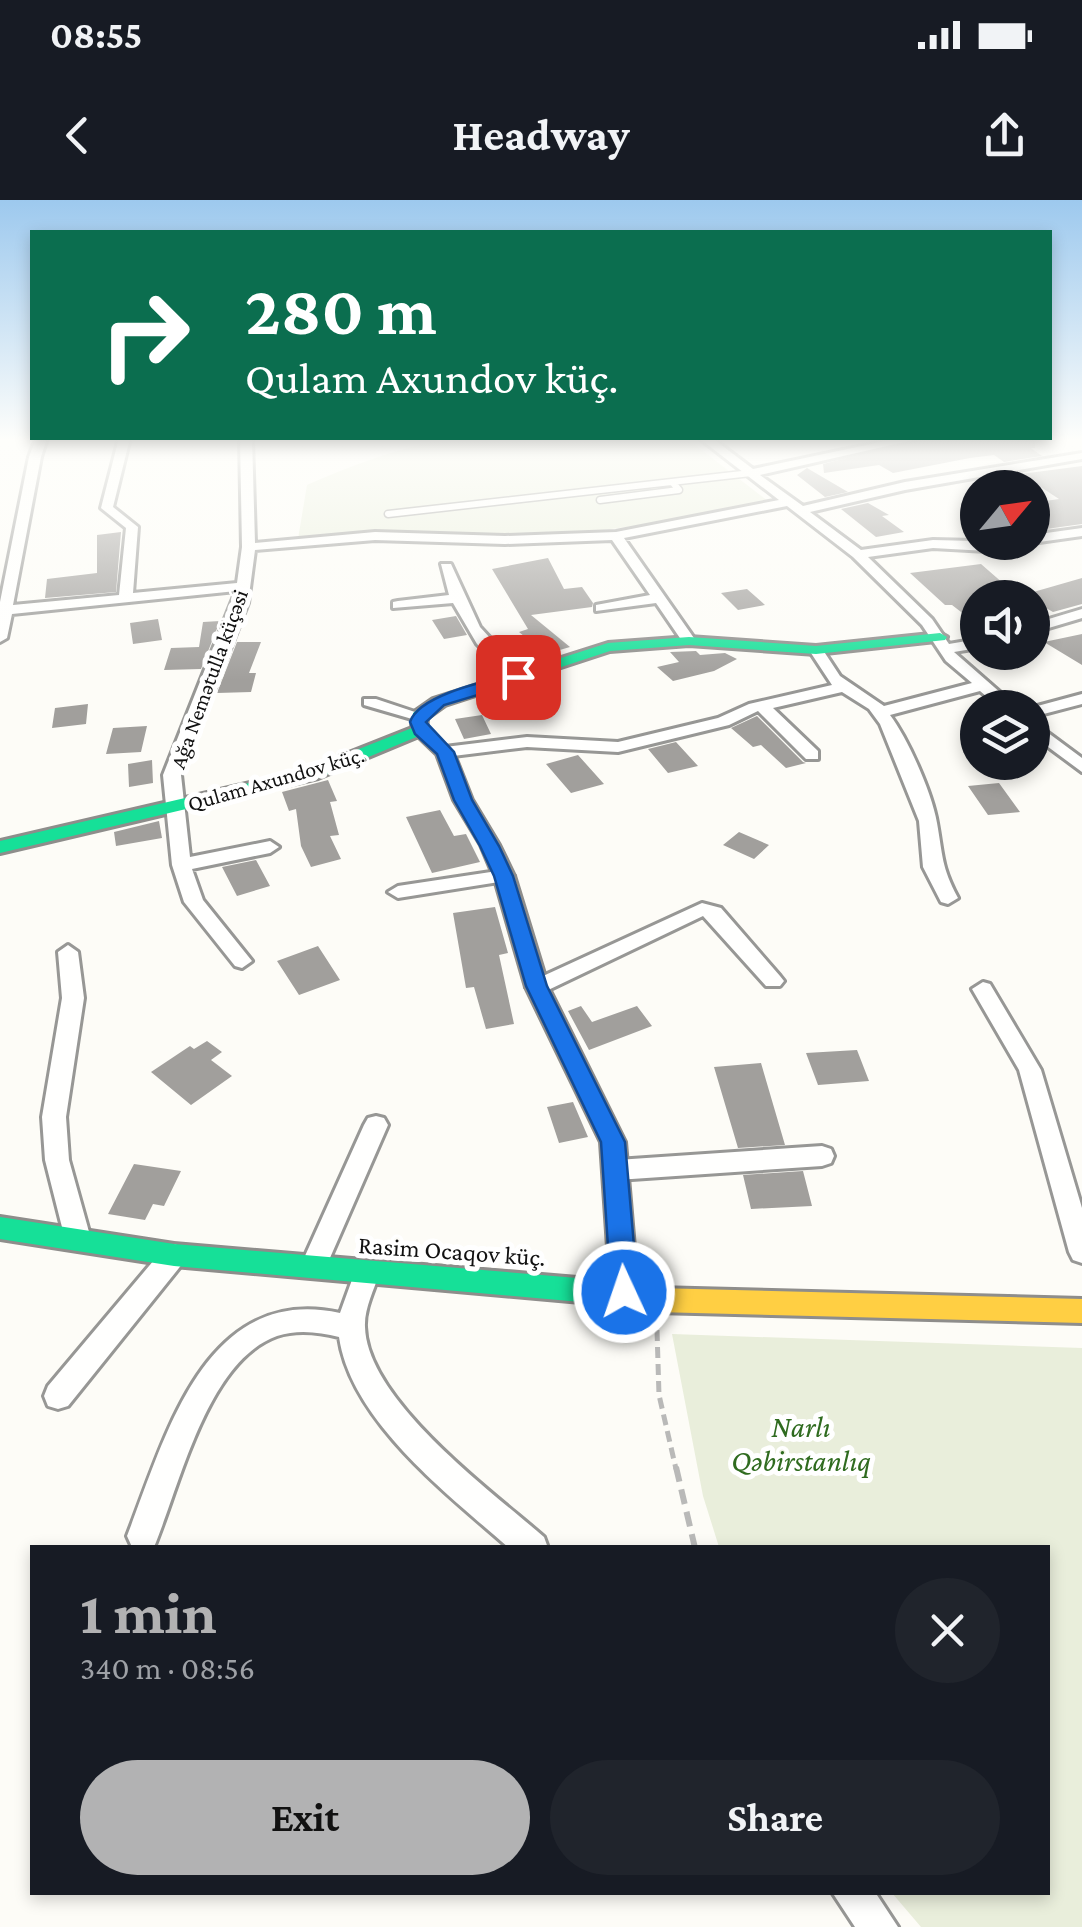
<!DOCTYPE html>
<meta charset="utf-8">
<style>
body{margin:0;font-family:"Crimson Pro",serif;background:#20242c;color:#f1f3f6;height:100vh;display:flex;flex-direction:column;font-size:38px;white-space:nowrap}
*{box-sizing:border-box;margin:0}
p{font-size:32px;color:#9ea1a6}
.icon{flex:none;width:55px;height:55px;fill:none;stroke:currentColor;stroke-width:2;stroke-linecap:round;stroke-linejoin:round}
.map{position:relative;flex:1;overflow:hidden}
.side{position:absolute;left:30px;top:1345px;width:1020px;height:350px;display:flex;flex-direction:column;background:#171b24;border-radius:0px;box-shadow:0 5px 15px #0003}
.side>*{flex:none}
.hud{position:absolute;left:30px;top:30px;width:1022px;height:210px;border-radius:0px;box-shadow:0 5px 15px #0003;background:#0b6e4f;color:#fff;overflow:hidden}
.needle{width:65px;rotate:61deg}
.controls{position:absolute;left:960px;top:270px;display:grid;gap:20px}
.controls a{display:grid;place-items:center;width:90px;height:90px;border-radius:50%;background:#171b24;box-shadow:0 5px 15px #0003;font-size:50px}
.pin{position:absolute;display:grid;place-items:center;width:85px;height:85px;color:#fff;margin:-42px;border-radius:20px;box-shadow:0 5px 15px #0006}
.me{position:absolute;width:110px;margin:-55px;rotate:357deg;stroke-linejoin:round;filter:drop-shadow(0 0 8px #0008)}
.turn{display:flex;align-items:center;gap:35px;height:210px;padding:0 50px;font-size:45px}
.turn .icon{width:130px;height:130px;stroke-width:2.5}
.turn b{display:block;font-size:70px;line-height:85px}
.round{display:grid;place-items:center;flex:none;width:105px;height:105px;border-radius:52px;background:#20242c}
.summary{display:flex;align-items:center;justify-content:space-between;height:170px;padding:0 50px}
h1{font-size:60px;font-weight:700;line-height:75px;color:#b2b2b3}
.action{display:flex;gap:20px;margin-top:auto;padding:20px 50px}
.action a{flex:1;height:115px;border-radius:60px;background:#b2b2b3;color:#111;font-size:40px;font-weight:700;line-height:115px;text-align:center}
.action a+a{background:#20242c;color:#f1f3f6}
.status{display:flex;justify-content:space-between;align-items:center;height:70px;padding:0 50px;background:#171b24;direction:ltr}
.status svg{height:28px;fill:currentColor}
header{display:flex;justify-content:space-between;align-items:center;height:130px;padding:0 50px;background:#171b24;font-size:45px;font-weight:700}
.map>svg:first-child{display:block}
.cemetery{fill:#e9eedb}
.building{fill:#a19f9c}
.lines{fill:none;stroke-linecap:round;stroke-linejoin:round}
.lane-casing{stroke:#979795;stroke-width:9}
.street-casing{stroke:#979795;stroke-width:6}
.fast-casing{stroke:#8e8d8b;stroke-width:6}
.slow-casing{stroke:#8e8d8b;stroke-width:6}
.path-far1{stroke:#b9b9b8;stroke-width:5;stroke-dasharray:11 6;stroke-linecap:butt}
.path{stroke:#b9b9b8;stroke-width:6;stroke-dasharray:15 8;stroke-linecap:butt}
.lane{stroke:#fffffe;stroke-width:6}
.street{fill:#fffffe;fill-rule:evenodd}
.fast{fill:#16e098;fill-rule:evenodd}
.slow{fill:#ffcf43;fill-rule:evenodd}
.route{fill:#1a73e8;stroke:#114b97;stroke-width:2.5}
.labels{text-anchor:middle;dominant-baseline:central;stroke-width:10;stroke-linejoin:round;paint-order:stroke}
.far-street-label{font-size:22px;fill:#111;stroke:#fff}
.street-label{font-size:25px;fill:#111;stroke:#fff}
.near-park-label{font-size:30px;font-style:italic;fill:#2f6b1f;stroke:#fff}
</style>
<div class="status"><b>08:55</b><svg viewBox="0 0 49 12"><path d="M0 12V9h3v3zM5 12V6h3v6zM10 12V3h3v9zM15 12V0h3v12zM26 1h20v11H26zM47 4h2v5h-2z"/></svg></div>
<header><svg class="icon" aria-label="back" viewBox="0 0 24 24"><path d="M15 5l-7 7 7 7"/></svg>Headway<svg class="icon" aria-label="share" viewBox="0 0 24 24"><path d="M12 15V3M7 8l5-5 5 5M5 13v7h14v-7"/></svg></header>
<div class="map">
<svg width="1082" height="1727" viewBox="0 0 1082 1727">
<rect width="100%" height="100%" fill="#fdfcf7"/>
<path class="cemetery" d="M457,238H686L768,301L642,325L580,333L487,338L404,333L298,339L307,285C355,264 405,245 457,238Z
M672,1134L1082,1148V1727H921L892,1693L1048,1692V1348L719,1347L703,1296Z"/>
<path class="building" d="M926,238H1034L1035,248H1031L1042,256L1004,262L994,255L970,258L893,273L879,265L824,273L823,264Z
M1082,266V324L1039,330L1032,326V303L1059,299L1021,274Z
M807,268L848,292L825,297L797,275Z
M868,303L889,315L882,316L904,332L876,337L841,309Z
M121,332L116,392L45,398L47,379L97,373V335Z
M548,358L564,389L582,387L593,403L592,407L531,415L570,447L546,454L519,432L528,429L492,369Z
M981,364L1020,398H978V425L952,405H945L910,373Z
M1082,378V404L1053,412L1023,395Z
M747,389L765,405L738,410L721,393Z
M456,416L467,435L444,439L432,420Z
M158,419L162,440L133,444L130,423Z
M220,421L201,469L164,470L171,448L199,447L203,422Z
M1082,434V465L1044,442Z
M237,442H261L249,473H256L251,492L217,493Z
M696,451L700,455L725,453L737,459L714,471L673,481L657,467L679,462L670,452Z
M543,483L558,511L527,516L514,489Z
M88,504L86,524L52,528L55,508Z
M482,515L491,534L464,539L455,519Z
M757,516L803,562L806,563L786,568L761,545L753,547L731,528Z
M147,526L141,552L106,554L113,528Z
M676,542L698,566L668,573L648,549Z
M578,555L604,584L571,593L546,564Z
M152,560L153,583L129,587L128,564Z
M328,580L337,601L330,602L339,635L330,636L341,659L311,667L301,646L296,609L289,611L282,592Z
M999,583L1020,612L988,615L968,586Z
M440,610L454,636L466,634L480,662L432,673L406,617Z
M159,621L162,638L116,646L114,632Z
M739,632L769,645L754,659L723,645Z
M256,660L270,686L237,696L222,667Z
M495,707L508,753L499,755L514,824L486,829L474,787L466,788L453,713Z
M318,746L340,780L299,795L277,761Z
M581,806L592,822L637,806L652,826L589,850L568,811Z
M207,841L222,852L211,860L232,876L191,905L151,872L190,846L194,849Z
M857,850L869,881L818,885L806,853Z
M761,863L785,945L738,948L714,867Z
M573,902L588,937L559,943L547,907Z
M134,964L181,971L164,1006L153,1004L145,1020L108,1014Z
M803,971L812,1006L751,1009L743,975Z"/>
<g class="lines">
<defs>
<path id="lane" d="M600,300L679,290L673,283
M388,314L751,273"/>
<path id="street" d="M36,238H47L41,257L13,405L119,395L126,328L101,308L119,238H130L113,307L138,327L133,393L237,383L242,347L240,238H252L255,343L375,332L505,336L616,332L779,300L699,238H712L753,269L900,238H922L760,275L803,306L905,282L1082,253V259L905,290L810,312L861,350L933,340L1016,342L987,351L933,348L868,357L932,419L949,444L978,439V448L954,452L1018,508H1000L980,491L890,515C908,539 932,593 937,623C943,656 941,666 958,698L948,704L941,702L923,667L919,621L880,524L869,509L842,492L773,508L818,551V559H806L758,511L729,525L618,552L527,547L445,557L437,552L445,547L527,537L618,542L718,518L749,504L832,485L809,450L816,446L821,447L840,476L884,506L972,483L946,461L922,425L853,357L787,306L624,338L696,441L689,445L684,444L656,403L596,411V405L650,395L612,340L505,344L375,340L255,350L248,403L181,575L190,657L270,641L279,647L270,653L192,669L203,700L252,761L242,768L235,766L184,702L172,665L163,575L236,391L12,414L7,438L0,442V402L29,257Z
M1082,328V336L1032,343L1030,342L1032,335Z
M441,364H451L480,427L523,474V480H513L477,444L453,403L393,408V402L398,401L449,395Z
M1082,409V418L1032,433V424Z
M1082,494V504L1032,517L1030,508Z
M364,499H376L427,516L419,521L364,505Z
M1032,521L1082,558V572L1032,535Z
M504,670L514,676L511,680L398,698L388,692L398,686Z
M702,703L721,708L780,776L784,781L780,786H766L703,716L544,792L537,794L526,787L530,782Z
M68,745L78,752L84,798L66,917L69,960L91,1039L87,1047L78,1050L69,1047L65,1039L45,960L42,917L62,798L58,752Z
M983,782L990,784L1041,870L1082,1008V1063L1073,1060L1069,1052L1019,870L972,789Z
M376,916L384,918L388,925L326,1067L322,1075L313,1078L304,1075L300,1067L364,925L368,918Z
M822,946L831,949L834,956L831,963L822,966L617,980L608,977L605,970L608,963L617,960Z
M174,1044L183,1047L187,1055L183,1063L68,1206L58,1209L48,1206L44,1196L48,1186L165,1047Z
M366,1063L375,1066L379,1074C374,1090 364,1109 365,1127C367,1200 491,1291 544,1337L548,1348H509C449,1295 351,1221 339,1137C319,1132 298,1129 277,1136C207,1161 180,1285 154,1347H132L127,1336C165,1239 204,1083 340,1113L357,1066Z
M832,1692H875L898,1727H855Z"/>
<path id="fast" d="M940,433L947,437L945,440L816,454L689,445L610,451L445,505L427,518L426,533L318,578L0,653V641L306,570L412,528L413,513L433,499L608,443L689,437L816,446Z
M0,1017L174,1044L637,1083L646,1087L650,1095L646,1103L637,1107L174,1066L0,1039Z"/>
<path id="slow" d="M420,525L453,552L472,600L499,645L514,676L548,787L625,942L637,1083L656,1088L1082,1099V1123L656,1112L615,1100L611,1092L601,942L526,787L494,676L481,645L454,600L437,554L412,530Z"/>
</defs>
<use href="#lane" class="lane-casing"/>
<use href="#street" class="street-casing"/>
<use href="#fast" class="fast-casing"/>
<use href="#slow" class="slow-casing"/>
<path class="path-far1" d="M657,1130L659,1195L676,1269"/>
<path class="path" d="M676,1267L695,1348"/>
<use href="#lane" class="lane"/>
<use href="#street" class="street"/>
<use href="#fast" class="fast"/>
<use href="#slow" class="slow"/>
</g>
<linearGradient id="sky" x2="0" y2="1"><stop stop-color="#9dc9ee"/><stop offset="0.5" stop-color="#fefefb"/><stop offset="1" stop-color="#fefefb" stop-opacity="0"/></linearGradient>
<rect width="1082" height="480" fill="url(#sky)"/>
<path class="route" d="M518,473L526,477L524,481L444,505L426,522L454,552L472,600L499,646L513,676L547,786L625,942L638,1092L634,1100L624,1103L615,1100L611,1092L601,942L526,786L494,676L480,646L454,600L437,554L415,534L410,522C419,494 491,480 518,473Z"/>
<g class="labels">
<g class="far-street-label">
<text transform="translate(209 479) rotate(-70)">Ağa Nemətulla küçəsi</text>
<text transform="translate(276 579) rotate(-16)">Qulam Axundov küç.</text>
</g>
<g class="street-label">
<text transform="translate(452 1051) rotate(4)">Rasim Ocaqov küç.</text>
</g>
<g class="near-park-label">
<text x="801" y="1226">Narlı<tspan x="801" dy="34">Qəbirstanlıq</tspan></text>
</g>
</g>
</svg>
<div class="controls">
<a><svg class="needle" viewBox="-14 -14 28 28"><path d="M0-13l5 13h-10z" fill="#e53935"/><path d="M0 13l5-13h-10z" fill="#9ea1a6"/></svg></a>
<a><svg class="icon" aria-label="sound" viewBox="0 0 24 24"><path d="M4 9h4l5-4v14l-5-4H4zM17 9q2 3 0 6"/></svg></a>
<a><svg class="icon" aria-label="layers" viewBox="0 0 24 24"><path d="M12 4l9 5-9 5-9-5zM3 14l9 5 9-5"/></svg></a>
</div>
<div class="pin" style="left:518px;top:477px;background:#d93025"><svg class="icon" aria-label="arrive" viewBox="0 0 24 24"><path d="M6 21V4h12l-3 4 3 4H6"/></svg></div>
<svg class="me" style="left:624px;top:1092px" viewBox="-20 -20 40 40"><circle r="17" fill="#1a73e8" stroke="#fff" stroke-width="3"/><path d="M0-11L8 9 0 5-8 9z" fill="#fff"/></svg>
<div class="hud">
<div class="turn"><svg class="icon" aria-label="right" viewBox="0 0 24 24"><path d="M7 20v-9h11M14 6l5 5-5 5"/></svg><div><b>280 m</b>Qulam Axundov küç.</div></div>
</div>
<section class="side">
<div class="summary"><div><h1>1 min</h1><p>340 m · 08:56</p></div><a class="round"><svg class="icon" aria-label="close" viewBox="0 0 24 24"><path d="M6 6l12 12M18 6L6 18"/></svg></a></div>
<div class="action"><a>Exit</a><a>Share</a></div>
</section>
</div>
